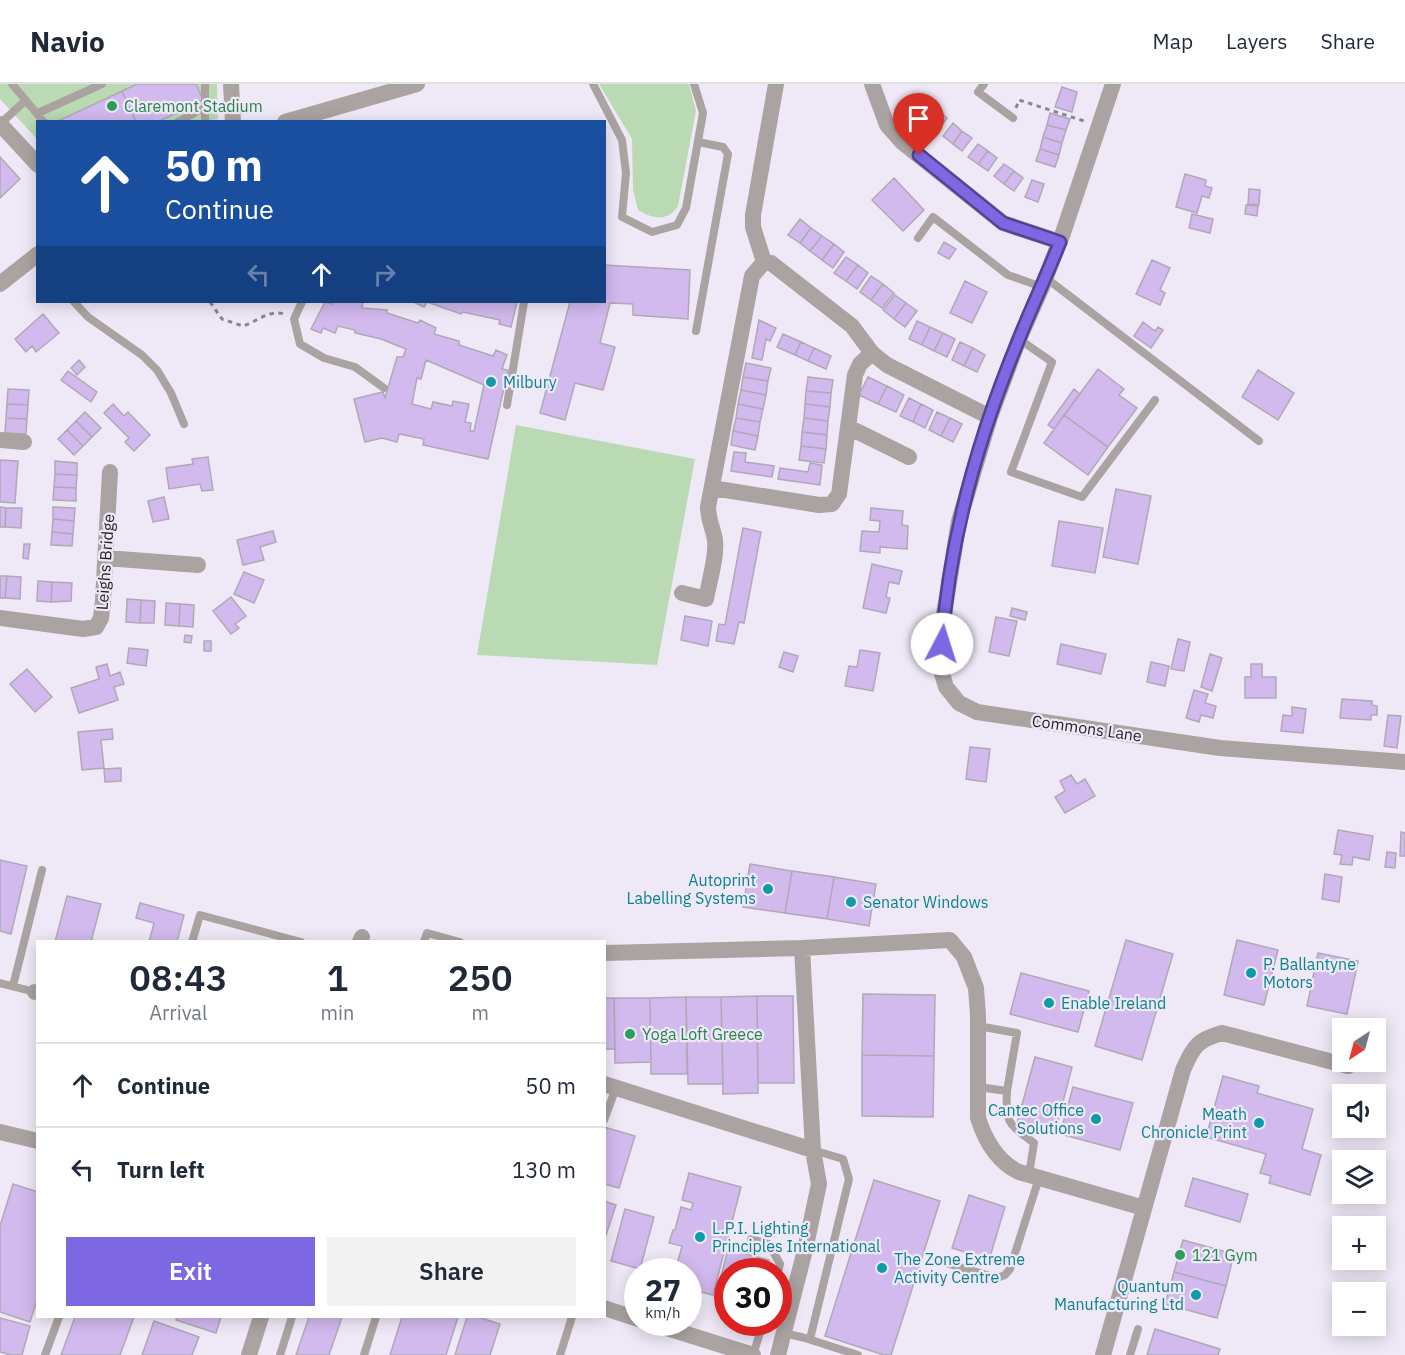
<!DOCTYPE html>
<meta charset="utf-8">
<style>
body{margin:0;font-family:"IBM Plex Sans",sans-serif;background:#f2f2f3;color:#1f2937;height:100vh;display:flex;flex-direction:column;font-size:22px;white-space:nowrap}
*{box-sizing:border-box;margin:0}
p{font-size:20px;color:#747a83}
.icon{flex:none;width:33px;height:33px;fill:none;stroke:currentColor;stroke-width:2;stroke-linecap:round;stroke-linejoin:round}
.map{position:relative;flex:1;overflow:hidden}
.details{position:absolute;left:36px;top:856px;width:570px;height:378px;display:flex;flex-direction:column;background:#fff;border-radius:0px;box-shadow:0 3px 15px #0003}
.details>*{flex:none}
.guide{position:absolute;left:36px;top:36px;width:570px;height:183px;border-radius:0px;box-shadow:0 3px 15px #0003;background:#1a4fa0;color:#fff;overflow:hidden}
.needle{width:39px;rotate:216deg}
.controls{position:absolute;left:1332px;top:934px;display:grid;gap:12px}
.controls a{display:grid;place-items:center;width:54px;height:54px;border-radius:0px;background:#fff;box-shadow:0 3px 15px #0003;font-size:30px}
.speed{position:absolute;left:624px;top:1174px;display:flex;gap:12px;font-size:30px;font-weight:700;text-align:center}
.speed>*{display:grid;place-content:center;width:78px;height:78px;border-radius:50%;background:#fff;box-shadow:0 3px 15px #0003;line-height:1}
.speed small{font-size:15px;font-weight:400}
.speed .limit{border:9px solid #d22;background:#fff;color:#111}
.pin{position:absolute;display:grid;place-items:center;width:51px;height:51px;color:#fff;margin:-62px -26px;border-radius:50% 50% 50% 0;rotate:-45deg;box-shadow:0 0 6px #0007}
.pin .icon{rotate:45deg}
.me{position:absolute;width:66px;margin:-33px;rotate:5deg;stroke-linejoin:round;filter:drop-shadow(0 0 4px #0008)}
.turn{display:flex;align-items:center;gap:21px;height:126px;padding:0 30px;font-size:27px}
.turn .icon{width:78px;height:78px;stroke-width:2.5}
.turn b{display:block;font-size:42px;line-height:51px}
.lanes{display:flex;align-items:center;height:57px;padding:0 30px;background:#0003;justify-content:center;gap:30px;direction:ltr}
.lanes .off{opacity:.35}
.eta{display:flex;justify-content:space-evenly;align-items:center;height:102px;text-align:center}
.eta b{font-size:36px;font-weight:600;line-height:42px}
.action{display:flex;gap:12px;margin-top:auto;padding:12px 30px}
.action a{flex:1;height:69px;border-radius:0px;background:#7e67e3;color:#fff;font-size:24px;font-weight:600;line-height:69px;text-align:center}
.action a+a{background:#f2f2f3;color:#1f2937}
ul{padding:0;list-style:none}
li{display:flex;align-items:center;gap:18px;height:84px;padding:0 30px;border-top:2px solid #e0e1e3}
li div{flex:1}
li b{display:block;font-size:22px}
li em{font-style:normal}
header{display:flex;align-items:center;gap:36px;box-sizing:border-box;height:84px;padding:0 30px;background:#fff;border-bottom:2px solid #e0e1e3}
header strong{font-size:28px}
nav{display:flex;gap:33px;margin-inline-start:auto;font-size:21px}
.map>svg:first-child{display:block}
.green{fill:#b9dab3}
.building{fill:#d2b9ee;stroke:#afa9b6;stroke-width:1.5;fill-rule:evenodd}
.lines{fill:none;stroke-linecap:round;stroke-linejoin:round}
.path{stroke:#8a868f;stroke-width:3;stroke-dasharray:4.5 4.5;stroke-linecap:butt}
.service{stroke:#aaa3a2;stroke-width:8}
.minor{stroke:#aaa3a2;stroke-width:16}
.tertiary{stroke:#aaa3a2;stroke-width:16}
.route-casing{stroke:#524394;stroke-width:15}
.route{stroke:#7e67e3;stroke-width:10}
.leisure-dot{fill:#2e9e5b;stroke:#efe9f7;stroke-width:2}
.culture-dot{fill:#0f9aa8;stroke:#efe9f7;stroke-width:2}
.labels{text-anchor:middle;dominant-baseline:central;stroke-width:4.5;stroke-linejoin:round;paint-order:stroke}
.leisure-label{font-size:16px;fill:#27864d;stroke:#efe9f7;text-anchor:start}
.culture-label{font-size:16px;fill:#0d838f;stroke:#efe9f7;text-anchor:start}
.street-label{font-size:16px;fill:#262328;stroke:#efe9f7}
</style>
<header>
<strong>Navio</strong>
<nav><a>Map</a><a>Layers</a><a>Share</a></nav>
</header>
<div class="map">
<svg width="1405" height="1271" viewBox="0 0 1405 1271">
<rect width="100%" height="100%" fill="#efe9f7"/>
<path class="green" d="M0,0H217L218,35L195,38H38L37,55L0,15Z
M599,0H689L696,27L678,122C668,138 652,135 638,126L633,106L632,55Z
M516,341L695,375L657,581L477,571Z"/>
<path class="building" d="M137,0H196L203,16L158,38H136L122,7Z
M1062,3L1077,8L1072,28L1055,23Z
M122,7L136,38H59L58,37Z
M928,19L938,26L928,39L918,32Z
M938,26L947,34L938,47L928,39Z
M1050,29L1070,35L1066,46L1047,41Z
M953,39L962,47L953,60L943,52Z
M1047,41L1066,46L1062,59L1043,53Z
M962,47L972,54L962,67L953,60Z
M1043,53L1062,59L1059,71L1040,65Z
M978,60L988,67L978,80L968,73Z
M1040,65L1059,71L1055,83L1036,77Z
M988,67L997,74L988,87L978,80Z
M0,73L20,95L0,114Z
M1004,80L1014,87L1004,100L994,92Z
M1014,87L1023,94L1014,107L1004,100Z
M1185,90L1206,96L1205,102L1212,104L1209,114L1202,112L1197,129L1176,123Z
M894,94L924,126L903,147L872,116Z
M1032,96L1044,100L1038,118L1025,113Z
M1249,105L1260,106L1259,121L1248,120Z
M1246,121L1258,122L1257,132L1245,130Z
M1192,130L1213,135L1210,149L1189,144Z
M800,135L811,144L800,159L788,151Z
M811,144L822,152L810,167L800,159Z
M822,152L834,160L822,176L810,167Z
M944,158L956,165L949,175L938,169Z
M834,160L844,168L833,184L822,176Z
M846,173L858,181L846,197L834,189Z
M1152,176L1170,184L1160,206L1165,209L1160,221L1136,210Z
M604,181L690,186L688,235L633,231V220L610,219L600,259L615,263L603,306L575,299L565,336L540,329L570,218H604Z
M858,181L868,189L857,205L846,197Z
M871,192L883,200L871,216L860,208Z
M965,197L987,208L972,239L950,229Z
M883,200L894,209L882,224L871,216Z
M895,211L906,219L894,235L883,226Z
M325,218L332,220L333,218H363L362,224L387,226V229L418,239L420,236L436,244L434,250L459,257V261L493,272L496,266L507,271L502,285L508,286L488,375L423,361L424,355L399,350L397,358L382,354L365,358L354,315L383,308L385,314L397,273H403L406,265L381,255L355,249V246L338,242L335,249L323,244L321,249L311,245ZM426,276L484,301L474,347H470L471,339L465,338L469,320L453,317L452,322L433,318L431,325L412,320L417,294L421,295Z
M414,218H517L511,243L499,240L500,236L463,228L461,230L427,218L424,223Z
M906,219L917,227L905,243L894,235Z
M43,230L59,249L36,268L32,262L26,268L15,255Z
M759,236L776,244L770,257L766,255L762,276L752,274Z
M917,237L930,243L922,261L909,255Z
M1143,238L1155,247L1158,243L1163,246L1151,264L1134,252Z
M930,243L943,249L934,267L922,261Z
M943,249L955,255L947,273L934,267Z
M783,250L801,258L795,271L777,263Z
M801,258L814,264L808,277L795,271Z
M960,258L973,264L964,282L952,276Z
M814,264L831,272L826,285L808,277Z
M973,264L985,271L977,288L964,282Z
M79,276L85,283L77,291L71,284Z
M746,279L771,284L768,297L743,293Z
M1098,285L1124,305L1119,311L1137,324L1108,363L1064,331Z
M1258,286L1294,309L1278,336L1242,313Z
M68,287L97,308L91,318L61,296Z
M743,293L768,297L766,311L741,306Z
M808,293L833,296L831,309L806,307Z
M868,293L887,302L878,320L859,311Z
M887,302L904,311L896,328L878,320Z
M8,305L29,306L28,321L7,320Z
M1074,305L1080,310L1054,345L1048,341Z
M741,306L766,311L763,325L738,320Z
M806,307L831,309L830,323L805,320Z
M909,314L921,320L913,338L900,332Z
M7,320L28,321L27,335L6,334Z
M113,320L124,332L128,328L150,351L134,367L125,358L129,354L104,329Z
M738,320L763,325L760,338L736,334Z
M805,320L830,323L828,337L804,334Z
M921,320L933,326L925,344L913,338Z
M85,328L101,344L92,353L76,337Z
M937,328L950,334L941,352L929,346Z
M1064,331L1108,363L1088,391L1044,359Z
M6,334L27,335L26,350L5,349Z
M736,334L760,338L758,352L733,347Z
M804,334L828,337L827,351L802,348Z
M950,334L962,340L953,358L941,352Z
M76,337L92,353L83,362L67,346Z
M67,346L83,362L74,371L58,355Z
M733,347L758,352L755,366L731,361Z
M802,348L827,351L826,365L801,362Z
M801,362L826,365L824,379L799,376Z
M734,368L746,369L745,378L774,382L772,393L731,387Z
M208,373L213,406L202,407L200,400L169,405L166,384L193,380L192,375Z
M0,376L18,377L15,419L0,418Z
M55,377L77,379V391L55,390Z
M810,379L822,381L820,401L778,395L780,384L808,388Z
M55,390L77,391L76,404L54,403Z
M54,403L76,404V417L53,416Z
M1116,405L1151,412L1138,480L1103,473Z
M164,413L169,435L153,438L148,417Z
M0,423L6,424L5,443H0Z
M53,423L75,424L74,437L53,435Z
M6,424H22L21,444L5,443Z
M871,424L903,427L902,441L908,442L907,465L880,463V469L860,467L862,447L879,448L880,437L870,436Z
M53,435L74,437L73,450L52,448Z
M1059,437L1103,444L1095,489L1052,482Z
M743,444L761,448L744,539L739,538L734,560L716,557L719,540L725,541Z
M273,447L276,458L260,463L264,476L243,481L237,456Z
M52,448L73,450L72,462L51,461Z
M24,460H30L28,475L23,474Z
M872,480L902,487L899,500L889,498L886,513L890,514L886,529L863,524Z
M244,488L264,496L254,519L234,510Z
M0,492H7L5,514H0Z
M7,492L21,493L20,515L5,514Z
M38,497L52,498L51,518L37,517Z
M52,498L72,499L71,517L51,518Z
M231,513L246,532L235,540L239,544L231,550L213,527Z
M127,515L141,516L140,539L126,538Z
M141,516L155,517L154,539H140Z
M166,519L180,520L179,542L165,541Z
M180,520L194,521L193,543L179,542Z
M1012,524L1027,528L1025,536L1010,532Z
M685,532L712,537L708,562L681,556Z
M996,533L1017,537L1009,572L989,568Z
M185,551L192,552L191,559L184,558Z
M1178,555L1190,558L1184,587L1171,585Z
M204,557H211V567H204Z
M1061,560L1106,570L1101,590L1057,580Z
M129,564L148,566L146,582L127,579Z
M860,566L880,569L873,607L845,602L849,582L857,583Z
M784,568L798,572L793,588L779,583Z
M1210,570L1222,574L1212,607L1201,603Z
M1151,578L1169,582L1165,602L1147,598Z
M107,580L110,592L120,588L124,600L114,603L118,616L79,629L71,604L99,595L96,583Z
M1251,580H1262V593H1276V614H1245V593H1251Z
M27,585L52,613L35,628L10,600Z
M1194,606L1208,610L1205,619L1216,622L1213,634L1201,631L1199,638L1186,634Z
M1342,615L1372,617V621L1377,622V631H1371V636L1340,634Z
M1292,623L1306,625L1303,649L1281,647L1283,631L1292,632Z
M1388,631L1401,632L1397,664L1384,662Z
M112,645L113,655L101,656L104,684L82,686L78,648Z
M970,663L990,665L986,698L966,695Z
M121,684V697L105,698L104,685Z
M1071,691L1077,700L1085,695L1095,712L1065,729L1055,713L1065,707L1060,697Z
M1338,746L1373,752L1369,776L1353,773L1352,781L1340,780L1342,771L1334,770Z
M1401,748L1405,749V772H1400Z
M1387,768L1396,769L1395,784L1385,783Z
M0,776L27,782L11,850L0,847Z
M750,780L792,787L785,829L743,823Z
M792,787L834,793L827,835L785,829Z
M1325,790L1342,793L1339,818L1322,815Z
M834,793L876,800L869,842L827,835Z
M67,812L101,820L91,858H55Z
M140,819L184,831L177,858H149L154,839L136,834Z
M1126,856L1173,870L1142,976L1095,962Z
M1237,856L1278,866L1264,921L1224,911Z
M1318,869L1358,877L1347,930L1307,922Z
M1021,889L1089,907L1078,948L1010,930Z
M863,910L935,911L934,972L862,971Z
M757,912L758,1009L723,1010L721,913Z
M757,912H793L794,999H758Z
M686,913H721L723,1000H688Z
M686,913L687,990H651L650,914Z
M604,914H614L615,965H604Z
M614,914H650L651,978L615,979Z
M862,971L934,972L933,1033L862,1032Z
M1035,973L1072,983L1055,1049L1017,1039Z
M1223,992L1259,1002L1257,1009L1313,1025L1302,1065L1321,1071L1310,1111L1269,1099L1271,1092L1260,1089L1266,1070L1206,1053Z
M1073,1003L1133,1019L1120,1066L1060,1050Z
M604,1043L635,1052L619,1104L604,1100Z
M689,1089L741,1103L713,1211L688,1205V1188H675L682,1162L669,1159L673,1146H675L681,1123L691,1126L693,1119L682,1116Z
M1193,1094L1248,1110L1240,1138L1185,1122Z
M874,1096L940,1117L891,1271H884L825,1252Z
M13,1100L38,1108V1213L30,1238L0,1228V1142Z
M969,1111L1005,1123L989,1176L952,1164Z
M604,1117L616,1121L604,1157Z
M625,1125L654,1133L640,1185L611,1177Z
M1183,1156L1234,1170L1226,1202L1174,1188Z
M728,1165L769,1176L766,1188H728V1215L716,1212Z
M1174,1188L1226,1202L1217,1234L1165,1220Z
M75,1233H134L120,1271H61Z
M177,1233H221L216,1249L176,1236Z
M309,1233H342L329,1271H296Z
M402,1233H458L446,1271H390Z
M467,1233H478L500,1240L490,1271H455Z
M0,1234L30,1242L22,1271H11L0,1268Z
M154,1237L199,1253L192,1271H142Z
M1155,1245L1220,1265L1218,1271H1147Z"/>
<g class="lines">
<path class="path" d="M1016,24L1019,16L1084,37
M210,218L222,235L243,242C256,238 270,225 284,230"/>
<path class="service" d="M12,0L44,38
M593,0L622,56L626,89L622,133L652,148L677,141L686,124L703,29L694,0
M984,0L978,8L1013,34
M38,29L102,0
M178,38L205,23
M205,38V0
M0,40L26,16
M918,154L933,133L1008,191L1042,203
M1046,194L1259,357
M74,218L88,233L142,271L157,286L171,309L184,340
M302,218L294,235L300,260L324,274L355,283L384,304
M696,247L728,70L723,63L698,58
M1019,255L1052,278L1011,388L1082,413L1155,316
M507,321L524,218
M192,858L200,831L301,858
M424,858L427,849L460,858
M0,899L35,908
M13,902L42,786
M978,942L1017,949L1007,1007
M978,1003L1007,1007C1005,1040 1009,1040 1034,1059L1029,1091
M604,1036L616,1004
M751,1155L769,1160L780,1180L778,1188
M946,1179L997,1194L1005,1191L1010,1185L1039,1094
M784,1249L805,1254L858,1271
M810,1255L849,1095L843,1075L813,1066
M45,1271L59,1233
M280,1271L292,1233
M364,1271L376,1233
M560,1271L572,1233
M753,1271L763,1239
M1130,1271L1138,1245"/>
<path class="minor" d="M231,0L233,38
M872,0L887,41L902,58L1003,139L1060,158
M1113,0L1063,149L1042,203L1019,255L990,333L959,437L943,536L940,583L946,603L959,619L977,628L1220,664L1405,678
M0,40L38,81
M764,178L771,179L852,242L872,269L887,281L990,333
M848,343L909,373
M0,356L24,358
M712,404L819,421L832,420L839,410L855,291L860,280L872,269
M106,474L198,481
M682,509L706,515C709,498 717,473 715,456C713,444 708,435 708,423L752,192L764,178L753,143V131L776,0
M0,534L83,545L96,543L101,534L103,516L110,388
M360,858L362,853
M604,869L802,864L950,856L964,873L976,904L978,931V1034C985,1056 998,1078 1019,1088L1144,1124
M35,908H38
M604,1000L813,1066
M0,1048L38,1057
M604,1224L638,1235
M651,1239L753,1271
M249,1271L261,1233
M778,1271L805,1166L819,1100L813,1066L802,864
M1103,1271L1183,986C1193,963 1197,956 1222,949L1348,982"/>
<path class="tertiary" d="M285,38L417,0
M0,200L38,170"/>
</g>
<g class="lines">
<defs>
<path id="route" d="M919,71L1003,139L1060,158C1047,191 1032,222 1019,255C979,351 949,455 942,560"/>
</defs>
<use href="#route" class="route-casing"/>
<use href="#route" class="route"/>
</g>
<g class="leisure-dot">
<circle cx="112" cy="22" r="6"/>
<circle cx="630" cy="950" r="6"/>
<circle cx="1180" cy="1171" r="6"/>
</g>
<g class="culture-dot">
<circle cx="491" cy="298" r="6"/>
<circle cx="768" cy="805" r="6"/>
<circle cx="851" cy="818" r="6"/>
<circle cx="1251" cy="889" r="6"/>
<circle cx="1049" cy="919" r="6"/>
<circle cx="1096" cy="1035" r="6"/>
<circle cx="1259" cy="1039" r="6"/>
<circle cx="700" cy="1153" r="6"/>
<circle cx="882" cy="1184" r="6"/>
<circle cx="1196" cy="1211" r="6"/>
</g>
<g class="labels">
<g class="leisure-label">
<text x="124" y="22">Claremont Stadium</text>
<text x="642" y="950">Yoga Loft Greece</text>
<text x="1192" y="1171">121 Gym</text>
</g>
<g class="culture-label">
<text x="503" y="298">Milbury</text>
<text x="756" y="796" text-anchor="end">Autoprint<tspan x="756" dy="18">Labelling Systems</tspan></text>
<text x="863" y="818">Senator Windows</text>
<text x="1263" y="880">P. Ballantyne<tspan x="1263" dy="18">Motors</tspan></text>
<text x="1061" y="919">Enable Ireland</text>
<text x="1084" y="1026" text-anchor="end">Cantec Office<tspan x="1084" dy="18">Solutions</tspan></text>
<text x="1247" y="1030" text-anchor="end">Meath<tspan x="1247" dy="18">Chronicle Print</tspan></text>
<text x="712" y="1144">L.P.I. Lighting<tspan x="712" dy="18">Principles International</tspan></text>
<text x="894" y="1175">The Zone Extreme<tspan x="894" dy="18">Activity Centre</tspan></text>
<text x="1184" y="1202" text-anchor="end">Quantum<tspan x="1184" dy="18">Manufacturing Ltd</tspan></text>
</g>
<g class="street-label">
<text transform="translate(105 478) rotate(-86)">Leighs Bridge</text>
<text transform="translate(1087 644) rotate(8)">Commons Lane</text>
</g>
</g>
</svg>
<div class="controls">
<a><svg class="needle" viewBox="-14 -14 28 28"><path d="M0-13l5 13h-10z" fill="#e53935"/><path d="M0 13l5-13h-10z" fill="#747a83"/></svg></a>
<a><svg class="icon" aria-label="sound" viewBox="0 0 24 24"><path d="M4 9h4l5-4v14l-5-4H4zM17 9q2 3 0 6"/></svg></a>
<a><svg class="icon" aria-label="layers" viewBox="0 0 24 24"><path d="M12 4l9 5-9 5-9-5zM3 14l9 5 9-5"/></svg></a>
<a>+</a>
<a>−</a>
</div>
<div class="speed"><div>27<small>km/h</small></div><div class="limit">30</div></div>
<div class="pin" style="left:919px;top:71px;background:#d93025"><svg class="icon" aria-label="arrive" viewBox="0 0 24 24"><path d="M6 21V4h12l-3 4 3 4H6"/></svg></div>
<svg class="me" style="left:942px;top:560px" viewBox="-20 -20 40 40"><circle r="19" fill="#fff"/><path d="M0-13L10 11 0 6-10 11z" fill="#7e67e3"/></svg>
<div class="guide">
<div class="turn"><svg class="icon" aria-label="ahead" viewBox="0 0 24 24"><path d="M12 20V5M6 11l6-6 6 6"/></svg><div><b>50 m</b>Continue</div></div>
<div class="lanes"><svg class="icon off" aria-label="left" viewBox="0 0 24 24"><path d="M17 20v-9H6M10 6l-5 5 5 5"/></svg><svg class="icon" aria-label="ahead" viewBox="0 0 24 24"><path d="M12 20V5M6 11l6-6 6 6"/></svg><svg class="icon off" aria-label="right" viewBox="0 0 24 24"><path d="M7 20v-9h11M14 6l5 5-5 5"/></svg></div>
</div>
<section class="details">
<div class="eta">
<div><b>08:43</b><p>Arrival</p></div>
<div><b>1</b><p>min</p></div>
<div><b>250</b><p>m</p></div>
</div>
<ul>
<li><svg class="icon" aria-label="ahead" viewBox="0 0 24 24"><path d="M12 20V5M6 11l6-6 6 6"/></svg><div><b>Continue</b></div><em>50 m</em></li>
<li><svg class="icon" aria-label="left" viewBox="0 0 24 24"><path d="M17 20v-9H6M10 6l-5 5 5 5"/></svg><div><b>Turn left</b></div><em>130 m</em></li>
</ul>
<div class="action"><a>Exit</a><a>Share</a></div>
</section>
</div>
